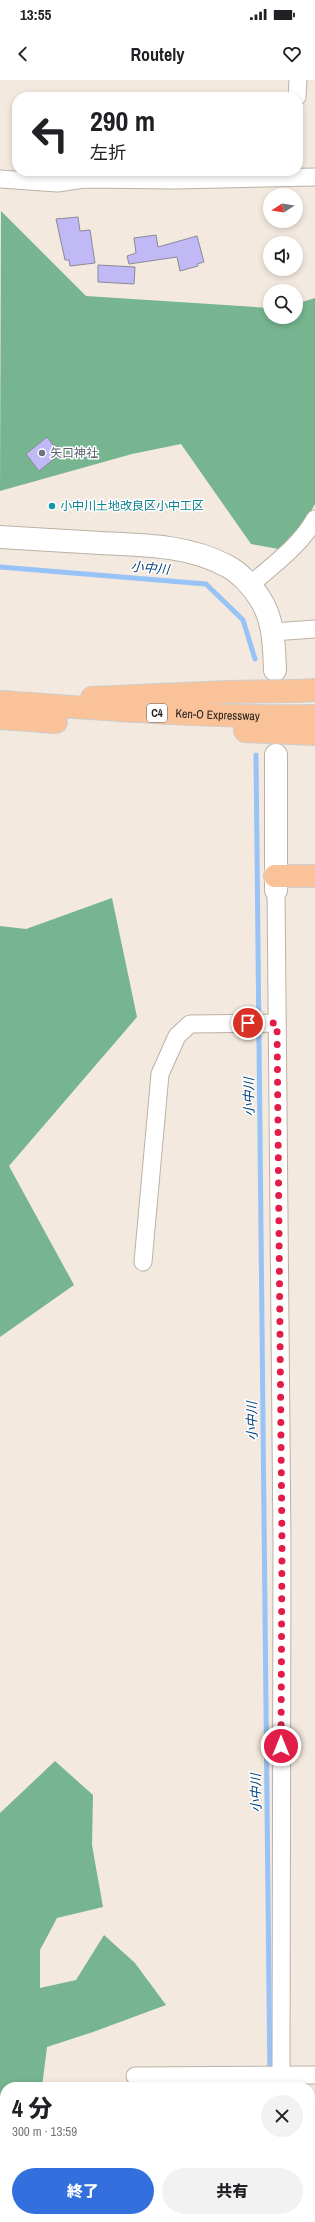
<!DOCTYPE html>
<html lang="ja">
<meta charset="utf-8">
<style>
body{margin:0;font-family:"Archivo Narrow","Noto Sans JP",sans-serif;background:#f2f2f2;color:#202124;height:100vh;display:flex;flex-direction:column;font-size:15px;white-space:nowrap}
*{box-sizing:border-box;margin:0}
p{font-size:13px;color:#757577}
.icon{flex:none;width:22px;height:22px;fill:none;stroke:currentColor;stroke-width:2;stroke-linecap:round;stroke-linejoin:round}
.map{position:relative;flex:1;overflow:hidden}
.side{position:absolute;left:0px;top:2002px;width:315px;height:140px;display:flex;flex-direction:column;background:#fff;border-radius:16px 16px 0 0;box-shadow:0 2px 6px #0003}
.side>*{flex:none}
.top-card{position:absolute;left:12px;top:12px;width:291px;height:84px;border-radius:16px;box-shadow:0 2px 6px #0003;background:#fff;color:#202124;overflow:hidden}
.needle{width:26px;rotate:258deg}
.controls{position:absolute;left:263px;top:108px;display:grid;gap:8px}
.controls a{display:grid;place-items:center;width:40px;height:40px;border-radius:50%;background:#fff;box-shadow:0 2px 6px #0003;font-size:20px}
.pin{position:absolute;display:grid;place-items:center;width:34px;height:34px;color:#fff;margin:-17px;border:2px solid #fff;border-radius:50%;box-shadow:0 1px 4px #0007}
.me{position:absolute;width:44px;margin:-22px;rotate:0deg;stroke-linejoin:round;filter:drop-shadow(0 0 3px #0008)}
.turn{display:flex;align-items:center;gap:14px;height:84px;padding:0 12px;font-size:18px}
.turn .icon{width:52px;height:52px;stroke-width:2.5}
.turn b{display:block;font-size:28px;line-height:34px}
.round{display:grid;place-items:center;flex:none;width:42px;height:42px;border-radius:21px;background:#f2f2f2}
.head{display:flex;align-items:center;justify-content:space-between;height:68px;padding:0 12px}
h1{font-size:24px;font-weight:800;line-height:30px}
.cta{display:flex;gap:8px;margin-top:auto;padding:8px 12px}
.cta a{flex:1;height:46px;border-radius:24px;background:#3370de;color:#fff;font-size:16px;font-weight:800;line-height:46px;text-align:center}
.cta a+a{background:#f2f2f2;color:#202124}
.status{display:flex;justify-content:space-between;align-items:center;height:28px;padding:0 20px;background:#fff;direction:ltr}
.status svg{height:11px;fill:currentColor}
header{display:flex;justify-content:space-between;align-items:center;height:52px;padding:0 12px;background:#fff;font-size:18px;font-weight:800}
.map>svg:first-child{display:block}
.forest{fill:#76b58f}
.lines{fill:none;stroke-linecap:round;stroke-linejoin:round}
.stream{stroke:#97c3f6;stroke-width:5}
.building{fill:#c0b9f6;stroke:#8b8a97}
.minor-casing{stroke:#bbb1a6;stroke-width:19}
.tertiary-casing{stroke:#bbb1a6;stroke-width:24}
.motorway-casing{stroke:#cecdcc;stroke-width:24}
.minor{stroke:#fff;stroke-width:17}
.tertiary{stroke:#fff;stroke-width:22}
.motorway{stroke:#f9c299;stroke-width:22}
.motorway-bridge-casing{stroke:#cecdcc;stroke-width:24;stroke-linecap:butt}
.motorway-bridge{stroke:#f9c299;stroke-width:22}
.route{stroke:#e11d48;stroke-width:7;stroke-dasharray:0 12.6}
.worship-dot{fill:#6b7280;stroke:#fff;stroke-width:1.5}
.culture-dot{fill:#0f9aa8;stroke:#fff;stroke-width:1.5}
.labels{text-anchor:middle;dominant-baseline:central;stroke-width:3;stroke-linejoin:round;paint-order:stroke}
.shield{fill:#fff;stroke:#63605d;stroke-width:1}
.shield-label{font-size:11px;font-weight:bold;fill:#201c18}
.worship-label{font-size:12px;fill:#5b616d;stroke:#fff;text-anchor:start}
.culture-label{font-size:12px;fill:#0d838f;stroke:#fff;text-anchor:start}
.street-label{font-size:12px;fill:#201c18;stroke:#fff}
.water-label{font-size:13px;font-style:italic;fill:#00437e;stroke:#fff}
</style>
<div class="status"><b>13:55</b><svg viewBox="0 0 49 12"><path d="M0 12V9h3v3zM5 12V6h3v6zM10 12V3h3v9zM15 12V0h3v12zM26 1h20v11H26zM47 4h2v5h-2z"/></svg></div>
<header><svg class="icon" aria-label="back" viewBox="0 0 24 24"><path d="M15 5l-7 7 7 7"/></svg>Routely<svg class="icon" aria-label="heart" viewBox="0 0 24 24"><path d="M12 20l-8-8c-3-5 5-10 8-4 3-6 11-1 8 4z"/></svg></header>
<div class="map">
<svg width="315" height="2142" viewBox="0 0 315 2142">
<rect width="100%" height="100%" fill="#f4e9de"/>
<path class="forest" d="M1,131L86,216L270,228V237H296V224L315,218V424L289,471L251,464L181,364L132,374L0,411Z
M112,818L137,937L9,1086L74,1205L0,1257V846L26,849Z
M55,1681L93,1715L92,1765L103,1827L57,1838L40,1870V1908L76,1900L104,1855L135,1883L166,1925L93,1952L47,1967L42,2007H5V2137H62L60,2142H0V1733Z"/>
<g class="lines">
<path class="stream" d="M0,487L206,504L243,540L255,579
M256,675L270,2007
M272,2137V2142"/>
</g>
<path class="building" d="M78,137L80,151L90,150L95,183L70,186L69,180H65L56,139Z
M156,155L158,167L197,156L204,182L197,184L198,186L180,191L177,177L129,184L127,176L136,173L134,158Z
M98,185L135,187L134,204L98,202Z
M47,357L60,374L39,391L26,374Z"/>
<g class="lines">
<defs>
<path id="minor" d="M297,17L298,0
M0,99L57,103L84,99L175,100L315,97
M250,505C273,485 300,466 315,439
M273,552L315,549
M276,810L282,1463L281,2007
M143,1182L160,994L177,956L190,944L277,943
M135,1996L315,1995
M285,2137V2142
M160,2142L161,2137"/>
<path id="tertiary" d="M0,457C33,459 67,461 100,463C142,465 188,465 227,486C239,492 252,506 259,517C274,539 274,565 275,590
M276,675V810"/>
<g id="motorway">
<path d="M297,611L315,610"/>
<path d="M92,618L228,612"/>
<path id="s1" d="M0,622C105,629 209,638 315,636"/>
<path d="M0,638L56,642"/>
<path d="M245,651L315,654"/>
<path d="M275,796H315"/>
</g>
</defs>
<use href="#minor" class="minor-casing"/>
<use href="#tertiary" class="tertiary-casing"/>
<use href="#motorway" class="motorway-casing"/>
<use href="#minor" class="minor"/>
<use href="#tertiary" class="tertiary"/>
<use href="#motorway" class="motorway"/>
<defs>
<path id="motorway-bridge" d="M228,612L297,611"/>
</defs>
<use href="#motorway-bridge" class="motorway-bridge-casing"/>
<use href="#motorway-bridge" class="motorway-bridge"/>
</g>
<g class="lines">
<path class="route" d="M248,943H277L282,1463L281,1666"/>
</g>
<circle class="worship-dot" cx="42" cy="373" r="4"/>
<circle class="culture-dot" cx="52" cy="426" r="4"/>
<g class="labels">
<rect class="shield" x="147" y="624" width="20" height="18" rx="3"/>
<g class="shield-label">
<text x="157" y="633">C4</text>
</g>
<g class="worship-label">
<text x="50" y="373">矢口神社</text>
</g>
<g class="culture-label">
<text x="60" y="426">小中川土地改良区小中工区</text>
</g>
<g class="street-label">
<text stroke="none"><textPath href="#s1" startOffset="218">Ken-O Expressway</textPath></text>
</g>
<g class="water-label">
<text transform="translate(150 488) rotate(5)">小中川</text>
<text transform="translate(249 1017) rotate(-91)">小中川</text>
<text transform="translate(252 1341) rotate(-91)">小中川</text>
<text transform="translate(256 1713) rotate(-91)">小中川</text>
</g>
</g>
</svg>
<div class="controls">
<a><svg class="needle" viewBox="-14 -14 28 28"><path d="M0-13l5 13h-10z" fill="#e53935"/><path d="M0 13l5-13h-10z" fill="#757577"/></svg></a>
<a><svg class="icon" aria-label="sound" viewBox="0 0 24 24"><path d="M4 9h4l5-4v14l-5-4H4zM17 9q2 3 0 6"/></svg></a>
<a><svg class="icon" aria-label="search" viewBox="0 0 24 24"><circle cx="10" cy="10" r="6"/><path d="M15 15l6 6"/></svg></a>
</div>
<div class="pin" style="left:248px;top:943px;background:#d93025"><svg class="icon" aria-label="arrive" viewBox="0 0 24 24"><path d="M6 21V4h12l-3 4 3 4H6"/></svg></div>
<svg class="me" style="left:281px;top:1666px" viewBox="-20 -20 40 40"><circle r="17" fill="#e11d48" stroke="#fff" stroke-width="3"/><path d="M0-11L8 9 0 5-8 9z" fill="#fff"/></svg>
<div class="top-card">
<div class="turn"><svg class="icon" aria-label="left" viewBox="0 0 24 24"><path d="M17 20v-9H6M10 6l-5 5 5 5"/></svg><div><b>290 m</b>左折</div></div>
</div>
<section class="side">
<div class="head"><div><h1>4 分</h1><p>300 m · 13:59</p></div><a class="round"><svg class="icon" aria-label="close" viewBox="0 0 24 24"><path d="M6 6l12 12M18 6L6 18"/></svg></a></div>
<div class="cta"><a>終了</a><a>共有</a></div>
</section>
</div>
